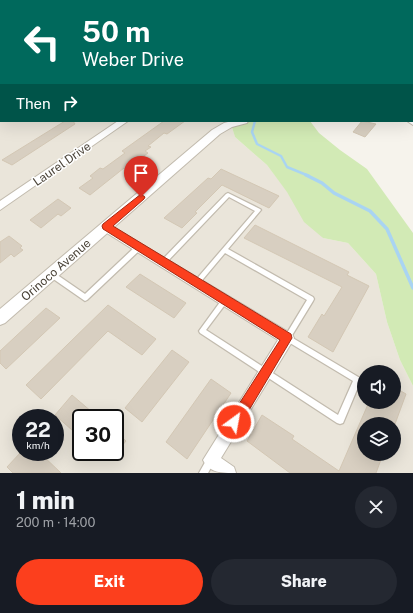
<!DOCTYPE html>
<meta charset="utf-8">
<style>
body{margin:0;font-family:"Public Sans",sans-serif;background:#242831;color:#f1f3f6;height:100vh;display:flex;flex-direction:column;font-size:15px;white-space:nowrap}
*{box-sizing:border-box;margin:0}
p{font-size:13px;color:#9ea1a6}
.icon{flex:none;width:22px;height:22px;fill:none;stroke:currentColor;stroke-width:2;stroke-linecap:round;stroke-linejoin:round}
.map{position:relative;height:473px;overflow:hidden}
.side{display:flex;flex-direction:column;background:#171b24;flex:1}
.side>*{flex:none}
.hud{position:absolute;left:0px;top:0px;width:413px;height:122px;box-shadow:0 4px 16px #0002;background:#00695c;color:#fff;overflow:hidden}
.tools{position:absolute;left:357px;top:365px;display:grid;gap:8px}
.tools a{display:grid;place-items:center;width:44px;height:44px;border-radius:50%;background:#171b24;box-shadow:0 4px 16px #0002;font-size:20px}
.speed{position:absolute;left:12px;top:409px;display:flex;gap:8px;font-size:20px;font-weight:700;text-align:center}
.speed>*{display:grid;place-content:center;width:52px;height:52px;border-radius:50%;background:#171b24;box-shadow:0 4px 16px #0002;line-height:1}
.speed small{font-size:10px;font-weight:400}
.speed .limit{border:2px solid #111;border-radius:6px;background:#fff;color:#111}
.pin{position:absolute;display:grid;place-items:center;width:34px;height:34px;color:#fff;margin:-41px -17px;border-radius:50% 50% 50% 0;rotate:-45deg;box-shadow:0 0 4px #0007}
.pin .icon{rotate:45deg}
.me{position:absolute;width:44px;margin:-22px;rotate:32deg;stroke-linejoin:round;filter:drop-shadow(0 0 3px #0008)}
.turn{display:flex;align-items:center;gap:14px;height:84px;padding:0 16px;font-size:18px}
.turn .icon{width:52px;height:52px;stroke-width:2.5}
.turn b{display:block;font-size:28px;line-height:34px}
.then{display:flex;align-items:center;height:38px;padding:0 16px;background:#0003;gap:8px;font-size:15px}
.round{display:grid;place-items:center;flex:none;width:42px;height:42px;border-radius:21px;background:#242831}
.summary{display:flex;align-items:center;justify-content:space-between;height:68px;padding:0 16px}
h1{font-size:24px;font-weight:800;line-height:30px}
.button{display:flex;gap:8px;margin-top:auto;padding:8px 16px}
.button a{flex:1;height:46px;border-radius:24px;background:#fc3f1d;color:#fff;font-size:16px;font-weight:800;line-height:46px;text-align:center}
.button a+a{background:#242831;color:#f1f3f6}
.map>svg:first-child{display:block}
.residential{fill:#eae5da;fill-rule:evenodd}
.green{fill:#d2eab5}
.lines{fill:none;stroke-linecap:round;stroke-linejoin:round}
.stream-far2{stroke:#a9d4f2;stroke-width:2}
.stream-far1{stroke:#a9d4f2;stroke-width:2.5}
.stream{stroke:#a9d4f2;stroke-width:3.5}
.building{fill:#d8cfc1;stroke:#d3c7b4}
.service-casing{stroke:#c2bbae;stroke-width:2.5}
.minor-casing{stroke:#c2bbae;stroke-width:2}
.tertiary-casing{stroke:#c2bbae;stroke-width:2}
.secondary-casing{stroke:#d6c79b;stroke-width:2}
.service{fill:#fff;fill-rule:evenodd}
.minor{fill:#fff;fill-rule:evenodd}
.tertiary{fill:#fff;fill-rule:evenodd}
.secondary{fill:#fff3cd;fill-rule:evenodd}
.route{fill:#fc3f1d;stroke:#a42913}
.labels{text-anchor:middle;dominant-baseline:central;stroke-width:3;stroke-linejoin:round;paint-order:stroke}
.street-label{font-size:12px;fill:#4b4439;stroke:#fff}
</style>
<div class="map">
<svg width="413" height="473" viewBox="0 0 413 473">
<rect width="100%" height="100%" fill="#f6f3ec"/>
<path class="residential" d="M0,0L46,1H1V121H230L235,137L267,165L323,238L348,243L376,274L387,322L400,360L413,386V473H0ZM364,372H394V402H364ZM21,418H55V452H21ZM81,418H115V452H81ZM364,424H394V454H364Z
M191,0H400L398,1Z"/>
<path class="green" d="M230,121H310L319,133L340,150L367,169L413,233V386L400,360L387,322L376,274L348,243L323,238L304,222L287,192L267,165L235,137Z"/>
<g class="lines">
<path class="stream-far2" d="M130,0L134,1"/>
<path class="stream-far1" d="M255,121L252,132L257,144L281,156L287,167L309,176"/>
<path class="stream" d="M306,175L322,183L334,193L370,211L387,229L413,288"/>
</g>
<path class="building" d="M65,121H73L75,124L12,165L2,160Z
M164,121H185L167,134L164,133L148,146L151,147L145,151L148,153L126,169L124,168L90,195L79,188L93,178L90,176L100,168L103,169L125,153L122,151Z
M362,121L376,124L365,137L353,132Z
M221,169L279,196L269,208L222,185L195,212L197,213L182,228L164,218L208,178L211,179Z
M58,199L71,208L61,216L58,214L41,228L30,220Z
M255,225L349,272L347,275L369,286L333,352L308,337L322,314L324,316L342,287L244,238Z
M9,236L22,246L20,248L23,250L14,257L11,254L0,263V242Z
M140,274L186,303L174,318L126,287Z
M108,305L156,339L142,355L108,331L41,399L26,385Z
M46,308L60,318L6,369L0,363V351Z
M172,350L189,362L142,422L125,408Z
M211,379L231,393L187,459L166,442Z
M394,387L406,394L395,424H364V454H383L376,473H290L247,441L262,415L294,436L292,439L339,471L369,402H394Z
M72,395L99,418H81V438L55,415Z
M115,431L126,441L115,454Z
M21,452H39L61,473H13L7,467Z"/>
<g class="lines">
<defs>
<path id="service" d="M228,193L260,209L261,210L228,249L313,297L314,299L313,301L291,337L360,378L361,380L343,423L340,424L337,423L200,333L199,331L223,298L225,297L227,298L228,300L227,302L206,330L338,415L353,381L285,340L284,338L307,300L225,253L199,284L197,285L195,284L194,282L255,211L229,197L165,264H161L160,262L226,194Z
M137,245H141L142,247L141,249L87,300L85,301L49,276L48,274L49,272H53L85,294Z
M211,456L214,457L215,460L208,473H199L208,457Z"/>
<path id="minor" d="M412,23H413V27H412Z
M412,119H413V125L407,121H412Z
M118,121H128L0,210V201Z
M106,223L292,334L294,338L292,342L221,458L234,467L236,473C222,473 209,473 203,460L278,340L102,230L101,227L102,224Z"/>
<path id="tertiary" d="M232,121H248L247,123L232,127L220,134L5,323L0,325V309L212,130L224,123Z"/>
<path id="secondary" d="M58,0H69L70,1H59Z
M412,97H413V103H412Z"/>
</defs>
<use href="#service" class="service-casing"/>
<use href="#minor" class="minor-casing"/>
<use href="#tertiary" class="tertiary-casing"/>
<use href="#secondary" class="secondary-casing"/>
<use href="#service" class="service"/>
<use href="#minor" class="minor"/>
<use href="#tertiary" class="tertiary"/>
<use href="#secondary" class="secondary"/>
</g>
<path class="route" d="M141,194L145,197L144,199L113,226L291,334L292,338L239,427L234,429L230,427L228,422L230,418L280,340L103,229L102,226L103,224Z"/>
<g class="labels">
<g class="street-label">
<text transform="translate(62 164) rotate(-35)">Laurel Drive</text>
<text transform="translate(56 270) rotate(-41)">Orinoco Avenue</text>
</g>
</g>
</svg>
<div class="tools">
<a><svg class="icon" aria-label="sound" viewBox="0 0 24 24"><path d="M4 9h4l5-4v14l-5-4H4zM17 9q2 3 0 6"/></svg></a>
<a><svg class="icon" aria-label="layers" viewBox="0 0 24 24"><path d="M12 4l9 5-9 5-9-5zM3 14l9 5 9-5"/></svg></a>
</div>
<div class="speed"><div>22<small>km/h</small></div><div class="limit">30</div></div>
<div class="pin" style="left:141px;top:197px;background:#d93025"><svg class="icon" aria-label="arrive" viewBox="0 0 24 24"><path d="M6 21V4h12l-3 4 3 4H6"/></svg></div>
<svg class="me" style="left:234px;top:422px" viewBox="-20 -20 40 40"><circle r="17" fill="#fc3f1d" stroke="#fff" stroke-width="3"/><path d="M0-11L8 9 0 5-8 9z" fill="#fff"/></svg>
<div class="hud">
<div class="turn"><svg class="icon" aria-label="left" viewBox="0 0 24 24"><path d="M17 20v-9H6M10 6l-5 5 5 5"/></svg><div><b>50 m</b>Weber Drive</div></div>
<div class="then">Then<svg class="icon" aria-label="right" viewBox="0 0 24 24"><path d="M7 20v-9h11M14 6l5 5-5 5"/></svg></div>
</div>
</div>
<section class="side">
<div class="summary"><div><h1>1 min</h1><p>200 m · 14:00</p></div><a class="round"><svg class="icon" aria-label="close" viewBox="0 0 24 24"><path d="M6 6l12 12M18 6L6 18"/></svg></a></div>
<div class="button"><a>Exit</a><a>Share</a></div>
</section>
